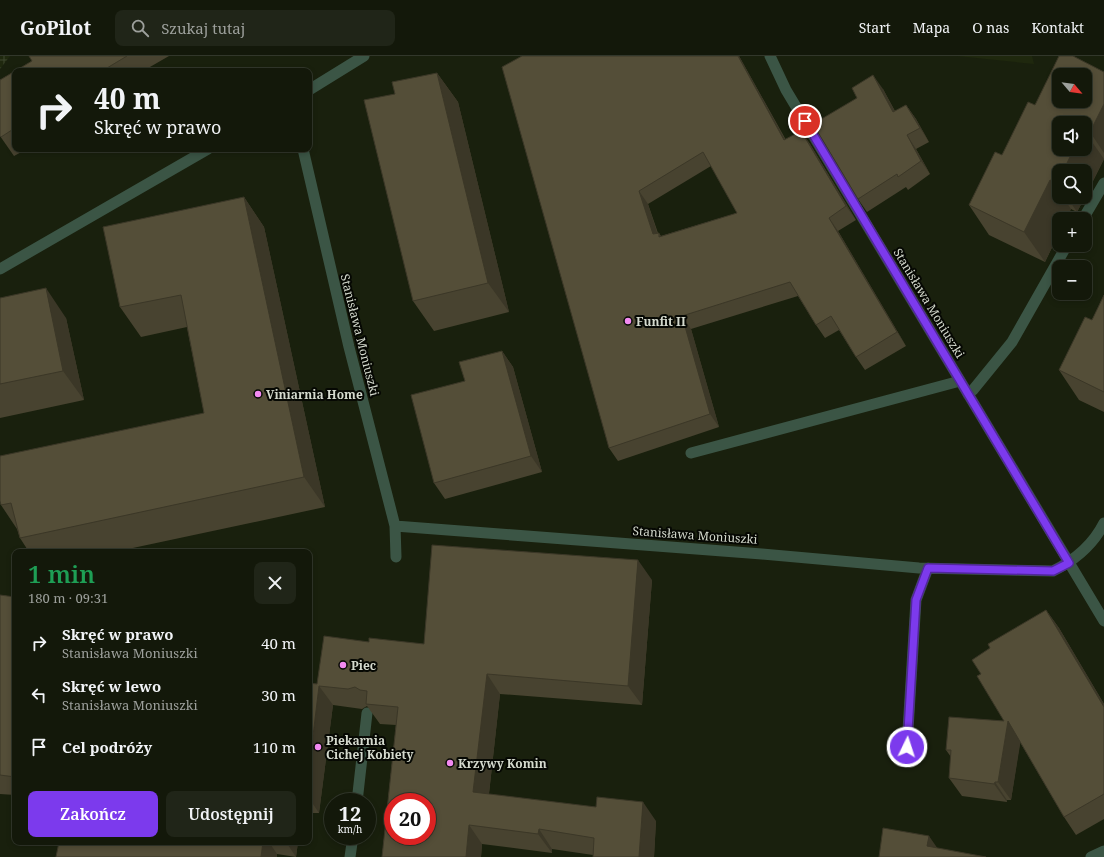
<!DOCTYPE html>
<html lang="pl">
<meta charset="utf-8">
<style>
body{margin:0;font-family:"Noto Serif",serif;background:#202518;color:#f1f3f6;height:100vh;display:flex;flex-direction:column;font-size:15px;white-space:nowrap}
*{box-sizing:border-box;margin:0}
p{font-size:13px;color:#9da09c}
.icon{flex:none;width:22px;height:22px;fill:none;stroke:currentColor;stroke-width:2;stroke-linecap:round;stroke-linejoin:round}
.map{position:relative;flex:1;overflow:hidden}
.side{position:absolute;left:12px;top:493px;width:300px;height:296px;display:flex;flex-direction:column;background:#13180a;border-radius:8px;box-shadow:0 2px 6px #0003,0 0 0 1px #32372b}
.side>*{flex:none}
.hud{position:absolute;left:12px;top:12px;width:300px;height:84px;border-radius:8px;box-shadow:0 2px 6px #0003,0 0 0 1px #32372b;background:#13180a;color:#f1f3f6;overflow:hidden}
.needle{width:26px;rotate:119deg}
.controls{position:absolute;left:1052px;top:12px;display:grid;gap:8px}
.controls a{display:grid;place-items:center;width:40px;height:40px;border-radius:8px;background:#13180a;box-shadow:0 2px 6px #0003,0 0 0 1px #32372b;font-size:20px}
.speed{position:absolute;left:324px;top:737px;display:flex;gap:8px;font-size:20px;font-weight:700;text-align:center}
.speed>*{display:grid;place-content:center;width:52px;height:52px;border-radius:50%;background:#13180a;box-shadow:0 2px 6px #0003,0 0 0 1px #32372b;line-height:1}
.speed small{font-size:10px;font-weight:400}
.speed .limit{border:6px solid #d22;background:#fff;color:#111}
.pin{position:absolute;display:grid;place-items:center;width:34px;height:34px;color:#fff;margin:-17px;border:2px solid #fff;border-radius:50%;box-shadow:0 1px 4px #0007}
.me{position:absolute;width:44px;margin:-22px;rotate:4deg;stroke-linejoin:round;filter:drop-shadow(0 0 3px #0008)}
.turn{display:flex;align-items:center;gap:14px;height:84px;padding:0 16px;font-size:18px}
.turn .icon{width:52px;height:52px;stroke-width:2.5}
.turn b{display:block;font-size:28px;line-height:34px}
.round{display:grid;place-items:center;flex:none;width:42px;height:42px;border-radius:8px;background:#202518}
.summary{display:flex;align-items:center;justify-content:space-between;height:68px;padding:0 16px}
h1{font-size:24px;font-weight:600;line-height:30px;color:#1e9e55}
.primary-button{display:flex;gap:8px;margin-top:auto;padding:8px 16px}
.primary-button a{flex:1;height:46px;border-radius:8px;background:#7c3aed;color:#fff;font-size:16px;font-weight:600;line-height:46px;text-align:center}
.primary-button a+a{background:#202518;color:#f1f3f6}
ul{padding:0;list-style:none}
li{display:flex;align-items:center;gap:12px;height:52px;padding:0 16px}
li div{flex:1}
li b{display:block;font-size:15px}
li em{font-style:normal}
header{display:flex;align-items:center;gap:24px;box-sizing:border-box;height:56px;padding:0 20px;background:#13180a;border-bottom:1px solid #32372b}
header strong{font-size:19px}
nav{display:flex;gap:22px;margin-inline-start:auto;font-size:14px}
.search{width:280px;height:36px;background:#202518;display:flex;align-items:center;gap:10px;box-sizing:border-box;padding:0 14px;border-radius:8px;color:#9da09c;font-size:15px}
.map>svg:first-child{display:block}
.built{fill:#1f280e}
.industrial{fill:url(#industrial-grid)}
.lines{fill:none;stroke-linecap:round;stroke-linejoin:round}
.service{stroke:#3b5545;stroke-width:11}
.minor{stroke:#3b5545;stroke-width:11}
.tertiary{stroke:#3b5545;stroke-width:11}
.wall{fill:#484330;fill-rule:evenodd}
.shaded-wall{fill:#3b3727}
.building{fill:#544e38;stroke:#3b3727;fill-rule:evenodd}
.route-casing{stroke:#51269a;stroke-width:10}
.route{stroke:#7c3aed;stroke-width:7}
.poi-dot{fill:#f38af1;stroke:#060803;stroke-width:1.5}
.labels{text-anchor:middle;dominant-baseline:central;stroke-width:4;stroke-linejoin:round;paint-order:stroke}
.street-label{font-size:12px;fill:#d5dace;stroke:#060803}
.poi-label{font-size:12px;font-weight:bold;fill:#d5dace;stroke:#060803;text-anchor:start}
</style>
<header>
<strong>GoPilot</strong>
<div class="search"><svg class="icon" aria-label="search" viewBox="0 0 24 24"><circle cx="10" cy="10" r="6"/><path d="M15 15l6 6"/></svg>Szukaj tutaj</div>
<nav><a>Start</a><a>Mapa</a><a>O nas</a><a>Kontakt</a></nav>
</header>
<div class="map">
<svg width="1104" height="801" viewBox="0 0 1104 801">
<defs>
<pattern id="industrial-grid" width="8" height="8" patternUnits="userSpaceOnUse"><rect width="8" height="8" fill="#1f280e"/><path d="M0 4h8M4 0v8" fill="none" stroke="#3f4730"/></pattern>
</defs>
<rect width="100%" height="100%" fill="#19200d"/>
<path class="built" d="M957,0H1032L1034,8Z"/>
<path class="industrial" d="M0,0H10L0,13Z"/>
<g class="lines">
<path class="service" d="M303,93L349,291L395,470L396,501
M1083,163L1104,127
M968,338L973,334L1012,286L1067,189
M691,397L960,325
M395,470L762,498L919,512L1053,515C1075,504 1093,489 1104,467
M906,706L916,544L928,512
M357,746L367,657
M350,801L353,780
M1091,801L1104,795"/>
<path class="minor" d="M309,34L364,0
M0,213L208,93"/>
<path class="tertiary" d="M770,0L786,34L1104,565"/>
</g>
<path class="wall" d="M29,0H169L143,15H15V93H27L14,100L0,80V24L32,5Z
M522,0H739L786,84L801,75L810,88L856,164L838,175L906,290L865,314L856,301L839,274L825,282L816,269L798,240L691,273L719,371L618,405L609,392ZM711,110L737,157L661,180L659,177H658L648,148Z
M1104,16V103L1085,141V115H1059V141H1085L1077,156L1071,153L1066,163H1059V177L1045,206L989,179L969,149L1035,49ZM1059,67H1085V93Z
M437,17L458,46L509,256L434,275L413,245L395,38Z
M883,33L895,55L906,49L916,63L929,86L916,93L930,118L908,134L906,131L867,156L858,143Z
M244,141L264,171L325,451L114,496H29L20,482L17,473L1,449L204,357L187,271L141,281L120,251Z
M1104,239V356L1079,344L1059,314L1092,264Z
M0,242L66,262L84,344L0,362Z
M502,295L513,311L542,416L445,443L434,427L465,325Z
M652,524L642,649L500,638L489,738L656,765L654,801H593V799L552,793V797L482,788L481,801H382L396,669L380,668L367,650L362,653L333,649L319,757H309V627L317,628L369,586L424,588Z
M0,539L15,541V739L0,738Z
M1046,554L1059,572L1104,648V763L1076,779L1064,761L1020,686L1011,744H1007V746L962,740L949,722L951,701L946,694L1004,665L981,618Z
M145,786H298L296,801L277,798V801H56L145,789Z"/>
<path class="shaded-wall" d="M738,0H739L793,98L784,84Z
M437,17L458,46L509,256L488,227Z
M873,19L883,33L902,69L893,56Z
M1104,48V97L1090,76Z
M906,49L916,63L929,86L920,72Z
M801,75L810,88L856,164L846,150Z
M1085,76L1104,103L1085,141V115H1063L1074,93H1085Z
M907,79L916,93L930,118L921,105Z
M1059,122V130L1057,127Z
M1050,124L1059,136V141H1063L1071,153L1066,163H1059V177L1045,206L1024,176Z
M639,135L648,148L662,192L653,178Z
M244,141L264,171L325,451L304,421Z
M1067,141H1085L1077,156Z
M829,162L838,175L906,290L897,276Z
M46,232L66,262L84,344L63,315Z
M682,260L691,273L719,371L710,358Z
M502,295L513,311L542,416L531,400Z
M638,504L652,524L642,649L628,630Z
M1046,554L1059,572L1104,648V651Z
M487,618L500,638L487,755L473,736Z
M319,630L333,649L319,757L309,742V713Z
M1008,665L1021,683L1011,744L998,726Z
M995,726L1007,744V746L994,728Z
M643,746L656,765L654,801H639Z
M469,769L482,788L481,801H466Z
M539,773L552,793V797L538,778Z
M929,780L938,793L927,790Z
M263,786H269L277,798V801H261Z
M286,786H298L296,801Z"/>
<path class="building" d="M29,0H127L102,15H15V72L1,81L0,80V24L32,5Z
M522,0H738L784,84L801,75L846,150L829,162L897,276L856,301L831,260L816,269L790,226L682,260L710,358L609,392L502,11ZM703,96L737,157L659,181V177L653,178L639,135Z
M1059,0H1073L1104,16V48L1090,76L1085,74V67H1059V93H1074L1063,115H1059V122L1057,127L1050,124L1024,176L969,149L995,96L1002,99L1028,46L1035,49ZM1059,19H1085V45H1059Z
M437,17L488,227L413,245L364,44L395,38L392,26Z
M873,19L893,56L906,49L920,72L907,79L921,105L898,121L897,118L858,143L813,68L857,42L852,32Z
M244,141L304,421L20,482L11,447L1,449L0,445V400L204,357L181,239L120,251L103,171Z
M46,232L63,315L0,328V242Z
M1104,239V336L1059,314L1085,261L1092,264Z
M502,295L531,400L434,427L411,339L465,325L459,306Z
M432,489L638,504L628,630L487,618L473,736L596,751L597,741L643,746L639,801H593L594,782L539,773L538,778L469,769L466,801H382L398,651L366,648L367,635L360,634L355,631L348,633L319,630L309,713V627L317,628L324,580L369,586V582L424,588ZM393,746H427V780H393Z
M0,539L15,541V721L0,719Z
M1046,554L1104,651V738L1064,761L1008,665L998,726H995L994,728L949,722L951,694H946L949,661L1004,665L977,620L981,618L972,604L990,592L988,588Z
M883,772L929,780L927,790L986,801H879Z
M59,786H131L145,789V786H263L261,801H56Z"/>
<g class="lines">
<defs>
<path id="route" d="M805,65L1069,507L1053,515L928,512L916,544L907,691"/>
</defs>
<use href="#route" class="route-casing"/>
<use href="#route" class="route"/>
</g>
<g class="poi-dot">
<circle cx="628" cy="265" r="4"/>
<circle cx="258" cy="338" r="4"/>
<circle cx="343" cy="609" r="4"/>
<circle cx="318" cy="691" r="4"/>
<circle cx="450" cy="707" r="4"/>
</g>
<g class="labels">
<g class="street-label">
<text transform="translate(929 247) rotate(59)">Stanisława Moniuszki</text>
<text transform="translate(360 279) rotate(76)">Stanisława Moniuszki</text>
<text transform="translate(695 479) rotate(4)">Stanisława Moniuszki</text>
</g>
<g class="poi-label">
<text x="636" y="265">Funfit II</text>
<text x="266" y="338">Viniarnia Home</text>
<text x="351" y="609">Piec</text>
<text x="326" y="684">Piekarnia<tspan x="326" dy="14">Cichej Kobiety</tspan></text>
<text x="458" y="707">Krzywy Komin</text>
</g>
</g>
</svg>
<div class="controls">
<a><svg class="needle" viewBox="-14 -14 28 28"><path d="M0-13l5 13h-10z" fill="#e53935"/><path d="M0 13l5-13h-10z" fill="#9da09c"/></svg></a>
<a><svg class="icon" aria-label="sound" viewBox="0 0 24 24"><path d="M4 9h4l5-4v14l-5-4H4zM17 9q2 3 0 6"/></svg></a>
<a><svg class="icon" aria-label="search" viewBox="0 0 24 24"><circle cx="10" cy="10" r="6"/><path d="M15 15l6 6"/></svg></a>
<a>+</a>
<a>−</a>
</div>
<div class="speed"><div>12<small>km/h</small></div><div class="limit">20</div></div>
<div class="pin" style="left:805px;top:65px;background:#d93025"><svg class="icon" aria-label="arrive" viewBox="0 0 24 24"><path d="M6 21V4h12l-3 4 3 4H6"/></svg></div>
<svg class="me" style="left:907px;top:691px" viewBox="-20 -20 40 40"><circle r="17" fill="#7c3aed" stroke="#fff" stroke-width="3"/><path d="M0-11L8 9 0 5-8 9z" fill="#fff"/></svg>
<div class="hud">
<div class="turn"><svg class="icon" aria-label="right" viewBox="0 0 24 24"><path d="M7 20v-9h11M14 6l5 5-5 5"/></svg><div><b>40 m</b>Skręć w prawo</div></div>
</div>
<section class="side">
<div class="summary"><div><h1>1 min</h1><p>180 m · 09:31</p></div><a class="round"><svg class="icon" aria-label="close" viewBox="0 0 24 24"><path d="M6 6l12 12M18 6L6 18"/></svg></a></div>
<ul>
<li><svg class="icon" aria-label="right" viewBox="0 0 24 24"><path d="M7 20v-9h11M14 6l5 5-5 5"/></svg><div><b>Skręć w prawo</b><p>Stanisława Moniuszki</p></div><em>40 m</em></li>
<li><svg class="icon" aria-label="left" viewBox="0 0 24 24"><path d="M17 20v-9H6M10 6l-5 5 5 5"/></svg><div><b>Skręć w lewo</b><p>Stanisława Moniuszki</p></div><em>30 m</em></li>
<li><svg class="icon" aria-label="arrive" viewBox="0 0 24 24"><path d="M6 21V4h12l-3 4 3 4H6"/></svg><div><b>Cel podróży</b></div><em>110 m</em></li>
</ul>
<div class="primary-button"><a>Zakończ</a><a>Udostępnij</a></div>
</section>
</div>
